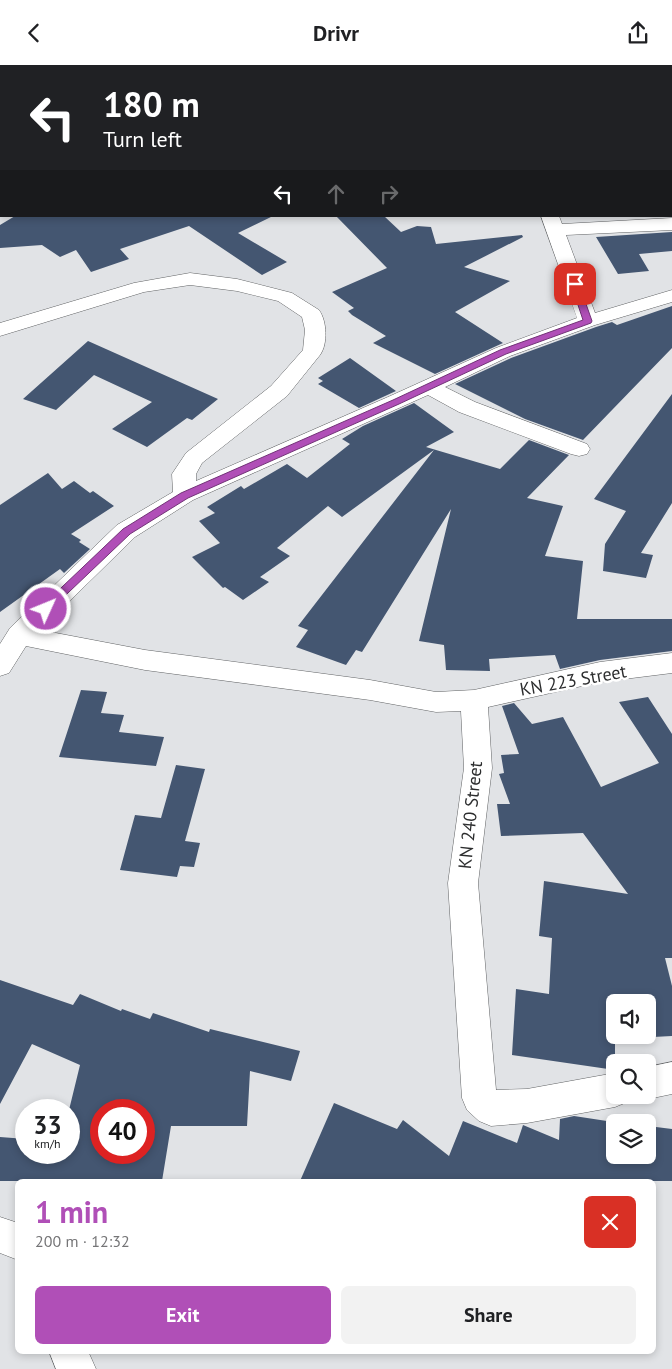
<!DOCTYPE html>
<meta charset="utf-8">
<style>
body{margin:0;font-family:"PT Sans",sans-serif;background:#f2f2f2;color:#202124;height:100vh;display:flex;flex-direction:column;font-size:19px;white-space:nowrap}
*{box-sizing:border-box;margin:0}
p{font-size:16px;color:#757577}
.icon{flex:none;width:28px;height:28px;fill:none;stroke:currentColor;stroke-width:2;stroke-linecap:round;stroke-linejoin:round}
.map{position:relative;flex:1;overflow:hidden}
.side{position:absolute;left:15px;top:1114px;width:641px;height:175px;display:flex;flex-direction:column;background:#fff;border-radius:8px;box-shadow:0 2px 8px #0003}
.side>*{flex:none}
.hud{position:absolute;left:0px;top:0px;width:672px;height:152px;box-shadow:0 2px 8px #0003;background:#202124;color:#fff;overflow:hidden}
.buttons{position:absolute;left:606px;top:929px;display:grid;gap:10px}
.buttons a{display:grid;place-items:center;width:50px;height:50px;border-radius:8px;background:#fff;box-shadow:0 2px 8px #0003;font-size:25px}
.speed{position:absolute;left:15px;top:1034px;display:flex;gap:10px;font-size:25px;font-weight:700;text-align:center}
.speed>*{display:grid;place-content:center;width:65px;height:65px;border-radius:50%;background:#fff;box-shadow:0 2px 8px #0003;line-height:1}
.speed small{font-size:12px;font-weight:400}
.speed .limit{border:8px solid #d22;background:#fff;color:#111}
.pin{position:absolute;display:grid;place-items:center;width:42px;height:42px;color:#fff;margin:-21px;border-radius:10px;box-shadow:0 2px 8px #0006}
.me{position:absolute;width:55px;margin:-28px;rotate:46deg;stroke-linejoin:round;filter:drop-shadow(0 0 4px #0008)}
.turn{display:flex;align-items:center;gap:18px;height:105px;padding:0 20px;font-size:22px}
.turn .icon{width:65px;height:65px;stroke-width:2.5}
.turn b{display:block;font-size:35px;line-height:42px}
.lanes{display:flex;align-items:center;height:48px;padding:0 20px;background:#0003;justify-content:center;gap:25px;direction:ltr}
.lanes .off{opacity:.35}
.round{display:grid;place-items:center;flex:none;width:52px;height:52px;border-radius:8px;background:#f2f2f2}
.overview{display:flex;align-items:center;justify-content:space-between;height:85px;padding:0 20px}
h1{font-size:30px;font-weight:700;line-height:38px;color:#b04fb7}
.cta{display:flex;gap:10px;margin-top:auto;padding:10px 20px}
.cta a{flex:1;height:58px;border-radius:8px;background:#b04fb7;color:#fff;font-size:20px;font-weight:700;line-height:58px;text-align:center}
.cta a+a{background:#f2f2f2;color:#202124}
header{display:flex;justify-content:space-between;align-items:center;height:65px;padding:0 20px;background:#fff;font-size:22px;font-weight:700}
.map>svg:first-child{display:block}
.building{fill:#445671;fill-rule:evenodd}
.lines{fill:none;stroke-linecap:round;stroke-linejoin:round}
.minor-casing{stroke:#616365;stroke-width:1}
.minor{fill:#fff;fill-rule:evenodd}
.route{fill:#b04fb7;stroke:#723377}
.labels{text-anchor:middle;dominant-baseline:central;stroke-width:5;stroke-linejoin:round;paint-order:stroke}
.street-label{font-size:18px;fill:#2c2d2e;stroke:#fff}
</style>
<header><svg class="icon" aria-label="back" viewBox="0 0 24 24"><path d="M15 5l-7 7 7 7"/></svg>Drivr<svg class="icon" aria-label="share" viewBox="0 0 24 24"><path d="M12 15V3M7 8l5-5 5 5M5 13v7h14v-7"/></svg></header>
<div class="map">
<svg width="672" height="1304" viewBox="0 0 672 1304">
<rect width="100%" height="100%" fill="#e1e3e6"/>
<path class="building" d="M15,151H273L238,168L287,197L262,210L189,161L120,184L129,194L91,207L76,185L60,192L42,180L0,183V160Z
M336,151H384L401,167L417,161L431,162L436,179L522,170L523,172L464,202L510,216L455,247L503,278L435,309L373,278L386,271L352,250L348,246L354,243L332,227L387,203Z
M672,167V186L639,189L649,206L618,209L596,172Z
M672,241V283L583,375L525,354L455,319L511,293L596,262L612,257L617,260Z
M88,276L218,334L192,355L187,353L147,382L112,364L152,337L94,310L56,345L23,334Z
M350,293L396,326L359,343L318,319L323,316L318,313Z
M672,329V438L641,488L653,490L646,513L603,506L605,479L626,446L594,434Z
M414,338L454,367L426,382L500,404L529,375L569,390L527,433L563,441L545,491L583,496L577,554H672V586L600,595L560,604L555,590L489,594L490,606L446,605L444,580L419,576L451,444L362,587L356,585L346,600L296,582L308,565L298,561L434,385L342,452L328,441L277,483L290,491L260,512L269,517L243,535L225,522L223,523L192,492L220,478L199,456L215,448L207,442L241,421L244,424L287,399L307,413L350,379L342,374L363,361Z
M48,408L62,424L74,416L90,428L93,426L114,441L71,469L81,475L79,477L90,484L64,508L60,504L0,547V440Z
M81,625L107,627L101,648L124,650L119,667L164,672L156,701L59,692Z
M648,632L672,669V893H665L672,921V971L615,974V1005L512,990L516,924L549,929L552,873L539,871L544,816L628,829L583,768L501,771L497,739H510L499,709L504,708L501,690L519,689L502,641L514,638L532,659L563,652L601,722L659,698L619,637ZM615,938H648V970H615Z
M176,700L205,704L185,776L200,778L194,802L180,801L177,812L120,805L135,750L161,753Z
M0,915L73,940L80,929L121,946L122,944L150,954L153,948L209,967L210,964L300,986L291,1016L250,1006L247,1061H171L162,1116H0V1072L26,1074V1088H69V1045L80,1000L32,979L0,1039ZM101,1045H144V1088H101Z
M334,1038L397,1064L403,1055L449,1091L463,1056L517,1078L523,1060L559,1075L560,1054L574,1051L620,1058H615V1090H648V1061L672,1064V1116H300Z"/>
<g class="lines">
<defs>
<path id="minor" d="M154,0H170V1H154Z
M671,20H672V30H671Z
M0,41H1V52H0Z
M541,151H559L562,159L672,153V165L566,170L595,248L672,225V237L595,260L510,291L445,322L475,337L587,379L590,384L587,389L579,391L571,389L459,347L428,330L193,435L135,472L40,565L145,585L370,615L436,627L474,625L600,597L672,588V608L600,617L488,642L492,703L478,818L496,1025L527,1024L615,1008V1030H630L627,1037L615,1042L527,1058L491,1061L479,1056L467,1045L462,1033L448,818L464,703L461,646L436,647L370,635L145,605L26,581L9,608L0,611V579L10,563L117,460L173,427L172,409L186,388L271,321L303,285L305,265L302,252L278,236L237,226L190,220L144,227L0,271V258L134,218L190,208L237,214L292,228L319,245C327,256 328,279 320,290L287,331L202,398L196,409V416L388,332L496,283L577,253Z
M672,997V1029L648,1034L637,1030H648V1002Z
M0,1152L18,1158V1195L0,1188Z
M49,1286H88L96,1304H56Z"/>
</defs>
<use href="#minor" class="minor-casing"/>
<use href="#minor" class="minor"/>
</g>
<path class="route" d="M575,217L579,219L592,256L591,258L506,289L399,339L188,433L130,469L49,546H42L40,544L42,541L123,464L181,428L393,335L500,285L583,255L571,219Z"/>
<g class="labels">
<g class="street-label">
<text transform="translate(573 615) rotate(-10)">KN 223 Street</text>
<text transform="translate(470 750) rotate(-84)">KN 240 Street</text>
</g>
</g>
</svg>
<div class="buttons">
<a><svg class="icon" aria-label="sound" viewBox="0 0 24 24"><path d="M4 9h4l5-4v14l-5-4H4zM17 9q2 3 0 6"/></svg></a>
<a><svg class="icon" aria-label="search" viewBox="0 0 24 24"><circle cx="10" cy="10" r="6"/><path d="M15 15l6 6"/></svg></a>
<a><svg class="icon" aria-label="layers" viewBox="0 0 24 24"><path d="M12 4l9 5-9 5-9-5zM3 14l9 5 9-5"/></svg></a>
</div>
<div class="speed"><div>33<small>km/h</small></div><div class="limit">40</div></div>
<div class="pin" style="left:575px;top:219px;background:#d93025"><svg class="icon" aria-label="arrive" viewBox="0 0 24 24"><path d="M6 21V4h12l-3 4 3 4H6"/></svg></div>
<svg class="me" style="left:46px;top:544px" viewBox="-20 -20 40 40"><circle r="17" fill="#b04fb7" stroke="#fff" stroke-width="3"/><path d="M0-11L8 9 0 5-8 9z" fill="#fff"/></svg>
<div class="hud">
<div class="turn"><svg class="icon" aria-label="left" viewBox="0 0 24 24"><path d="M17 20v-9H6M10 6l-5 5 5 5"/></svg><div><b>180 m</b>Turn left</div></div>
<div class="lanes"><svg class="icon" aria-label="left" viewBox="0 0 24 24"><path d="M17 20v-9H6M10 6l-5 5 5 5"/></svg><svg class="icon off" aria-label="ahead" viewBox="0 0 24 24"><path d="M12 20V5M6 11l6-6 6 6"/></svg><svg class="icon off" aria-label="right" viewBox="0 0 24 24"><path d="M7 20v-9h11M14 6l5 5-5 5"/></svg></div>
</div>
<section class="side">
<div class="overview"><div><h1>1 min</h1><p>200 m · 12:32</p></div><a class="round" style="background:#d93025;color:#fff"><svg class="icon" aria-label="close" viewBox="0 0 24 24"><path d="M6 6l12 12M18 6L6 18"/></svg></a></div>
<div class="cta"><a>Exit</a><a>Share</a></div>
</section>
</div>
